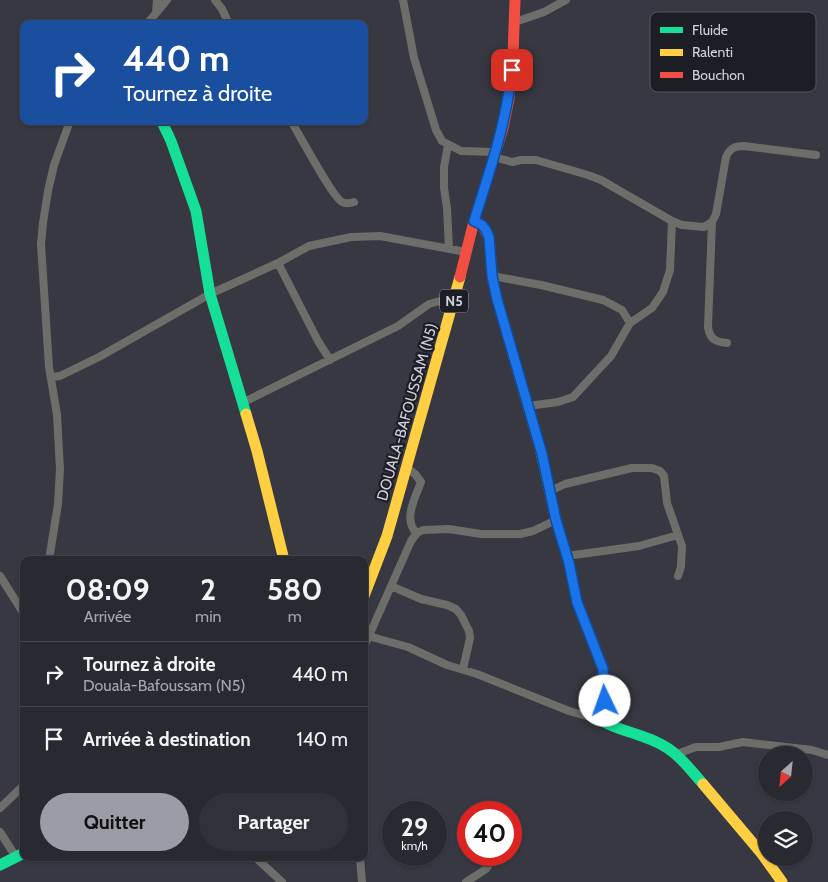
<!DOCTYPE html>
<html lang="fr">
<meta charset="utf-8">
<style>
body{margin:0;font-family:Cabin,sans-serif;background:#313239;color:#f1f3f6;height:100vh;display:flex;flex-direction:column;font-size:19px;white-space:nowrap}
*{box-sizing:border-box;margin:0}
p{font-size:16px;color:#a5a7ab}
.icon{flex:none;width:28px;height:28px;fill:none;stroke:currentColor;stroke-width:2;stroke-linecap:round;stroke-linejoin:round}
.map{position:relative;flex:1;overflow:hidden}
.panel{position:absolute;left:20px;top:556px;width:348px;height:305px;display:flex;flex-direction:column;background:#292a31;border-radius:10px;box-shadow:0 1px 4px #0004,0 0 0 1px #45464d}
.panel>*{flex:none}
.guide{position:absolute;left:20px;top:20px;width:348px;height:105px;border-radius:10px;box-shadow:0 1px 4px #0004,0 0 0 1px #45464d;background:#1a4fa0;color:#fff;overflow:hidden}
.needle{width:32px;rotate:207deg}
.buttons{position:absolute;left:758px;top:746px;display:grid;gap:10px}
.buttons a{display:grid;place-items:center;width:55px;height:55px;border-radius:50%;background:#292a31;box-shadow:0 1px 4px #0004,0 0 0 1px #45464d;font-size:25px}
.speed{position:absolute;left:382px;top:801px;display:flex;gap:10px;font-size:25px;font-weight:700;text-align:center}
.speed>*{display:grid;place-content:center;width:65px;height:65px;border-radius:50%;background:#292a31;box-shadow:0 1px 4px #0004,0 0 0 1px #45464d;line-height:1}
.speed small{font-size:12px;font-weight:400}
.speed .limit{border:8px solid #d22;background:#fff;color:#111}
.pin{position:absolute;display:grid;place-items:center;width:42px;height:42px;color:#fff;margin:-21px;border-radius:10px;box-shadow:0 2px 8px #0006}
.me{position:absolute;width:55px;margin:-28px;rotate:357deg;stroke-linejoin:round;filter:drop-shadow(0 0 4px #0008)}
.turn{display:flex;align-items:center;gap:18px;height:105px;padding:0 20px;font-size:22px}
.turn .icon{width:65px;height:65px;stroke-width:2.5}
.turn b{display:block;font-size:35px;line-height:42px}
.eta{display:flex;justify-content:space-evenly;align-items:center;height:85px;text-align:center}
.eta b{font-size:30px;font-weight:800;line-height:35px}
.button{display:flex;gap:10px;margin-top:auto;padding:10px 20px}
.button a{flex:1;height:58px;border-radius:30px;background:#9b9ca6;color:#111;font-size:20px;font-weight:800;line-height:58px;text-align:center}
.button a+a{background:#313239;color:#f1f3f6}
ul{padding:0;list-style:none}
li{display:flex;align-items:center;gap:15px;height:65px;padding:0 20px;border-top:1px solid #45464d}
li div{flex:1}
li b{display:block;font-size:19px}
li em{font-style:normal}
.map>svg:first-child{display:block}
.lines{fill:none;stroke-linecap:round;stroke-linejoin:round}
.street{stroke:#6d6e6a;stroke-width:8}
.fast{stroke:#16e098;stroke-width:11}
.slow{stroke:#ffcf43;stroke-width:11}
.jam{stroke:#f24e42;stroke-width:11}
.route-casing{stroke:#114b97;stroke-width:12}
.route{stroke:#1a73e8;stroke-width:9}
.labels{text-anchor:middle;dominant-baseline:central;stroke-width:4.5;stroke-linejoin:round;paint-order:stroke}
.shield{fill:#1c1d25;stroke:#9b9ca6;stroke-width:1}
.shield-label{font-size:14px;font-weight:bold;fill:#d1d2dd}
.street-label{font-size:15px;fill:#d1d2dd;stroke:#1c1d25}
.key{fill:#1c1d25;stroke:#52535c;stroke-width:1}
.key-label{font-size:14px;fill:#d1d2dd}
</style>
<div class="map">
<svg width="828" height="882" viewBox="0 0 828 882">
<rect width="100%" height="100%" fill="#373841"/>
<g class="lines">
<path class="street" d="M215,0L222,9L229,24
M403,0L414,58L436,130L442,141L461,151L495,152
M156,13L157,0
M515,22L544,12L566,0
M147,24L167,0
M291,121C299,134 333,198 342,202C346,204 351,203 354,202
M448,145L444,167V188L447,208L449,249
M494,157L512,162L521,160H536L588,175L601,180L672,221L682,225L704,227L712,222L716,214L726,157C730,148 735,146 744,146L816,155
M712,222L708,327C710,339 715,342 727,343
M278,263L318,341L330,360
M492,276L541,285L603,300L622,310L630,323
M51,377L60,376L99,357L210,294L278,263L309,246L351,237L380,236L466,252
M242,403L398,326L429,304L455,297
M528,406L558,402L573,397L611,356L630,323L652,308L663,292L670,270L672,221
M406,467L415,474L421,482C416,496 402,521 417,533
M550,491L565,484L632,468H652L660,471L664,476L667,503L682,546L681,567L678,576
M567,556L639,546L678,535
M49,560L58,504L60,469L57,415L49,367L41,244L43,223L48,191L54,165L70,121
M0,576L24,614
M391,586L421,599L447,605L456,609L461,615L469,631L470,638L463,669
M368,636L408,647L447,665L477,674L569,711L601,720
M364,647L411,541L417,533L423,530L449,529L481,534H520L533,531L556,520
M677,754L696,747H719L743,742L812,750L828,755
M0,808L24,785
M0,832L16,857
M256,858L282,882
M360,858L362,882
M466,882L486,869L496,855"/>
<path class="fast" d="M163,124L171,141L196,211L210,294L246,414
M541,452L556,520L569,563L577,602L603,669L605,701L601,720C614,729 630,731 644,737C674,747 683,761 703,784
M0,865L24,853"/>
<path class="slow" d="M246,414L257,451L284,560
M364,596L387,536L460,277
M703,784L762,854L782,882"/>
<path class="jam" d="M474,221L482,225L489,237L492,276L497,299L541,452
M460,277L474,221L503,128L509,99L513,55L515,0"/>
</g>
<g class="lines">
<defs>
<path id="route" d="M512,70C506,124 490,170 474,221L482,225L486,230L489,237L492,276L497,299L542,454L556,520L569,563L577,602L603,669L605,701"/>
</defs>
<use href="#route" class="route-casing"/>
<use href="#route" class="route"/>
</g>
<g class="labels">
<rect class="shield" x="440" y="289.5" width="28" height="23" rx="4"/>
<g class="shield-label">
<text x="454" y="301">N5</text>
</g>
<g class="street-label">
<text transform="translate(407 412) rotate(-74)">DOUALA-BAFOUSSAM (N5)</text>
</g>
</g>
<rect x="650" y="12" width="166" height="80" rx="8" class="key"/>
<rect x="660" y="27" width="23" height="6" fill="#16e098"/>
<rect x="660" y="49" width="23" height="7" fill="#ffcf43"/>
<rect x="660" y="72" width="23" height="6" fill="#f24e42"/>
<g class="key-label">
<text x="692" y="35">Fluide</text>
<text x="692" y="57">Ralenti</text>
<text x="692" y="80">Bouchon</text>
</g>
</svg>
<div class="buttons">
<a><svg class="needle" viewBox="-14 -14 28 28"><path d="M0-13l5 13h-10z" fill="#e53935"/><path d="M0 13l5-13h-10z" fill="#a5a7ab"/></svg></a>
<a><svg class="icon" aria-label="layers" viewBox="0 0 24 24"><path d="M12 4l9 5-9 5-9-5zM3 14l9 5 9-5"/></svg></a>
</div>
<div class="speed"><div>29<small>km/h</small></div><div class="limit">40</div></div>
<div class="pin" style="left:512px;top:70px;background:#d93025"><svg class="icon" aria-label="arrive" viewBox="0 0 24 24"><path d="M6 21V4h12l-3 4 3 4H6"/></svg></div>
<svg class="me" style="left:605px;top:701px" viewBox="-20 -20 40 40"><circle r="19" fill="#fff"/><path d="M0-13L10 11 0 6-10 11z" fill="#1a73e8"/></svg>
<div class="guide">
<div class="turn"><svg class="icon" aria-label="right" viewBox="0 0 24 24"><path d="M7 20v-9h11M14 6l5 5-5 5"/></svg><div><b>440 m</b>Tournez à droite</div></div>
</div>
<section class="panel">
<div class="eta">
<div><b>08:09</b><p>Arrivée</p></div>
<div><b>2</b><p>min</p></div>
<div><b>580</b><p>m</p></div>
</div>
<ul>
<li><svg class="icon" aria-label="right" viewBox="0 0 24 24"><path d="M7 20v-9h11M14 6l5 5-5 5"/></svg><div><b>Tournez à droite</b><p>Douala-Bafoussam (N5)</p></div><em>440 m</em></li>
<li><svg class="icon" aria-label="arrive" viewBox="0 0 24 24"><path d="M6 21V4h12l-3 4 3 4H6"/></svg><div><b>Arrivée à destination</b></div><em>140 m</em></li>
</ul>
<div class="button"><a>Quitter</a><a>Partager</a></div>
</section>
</div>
